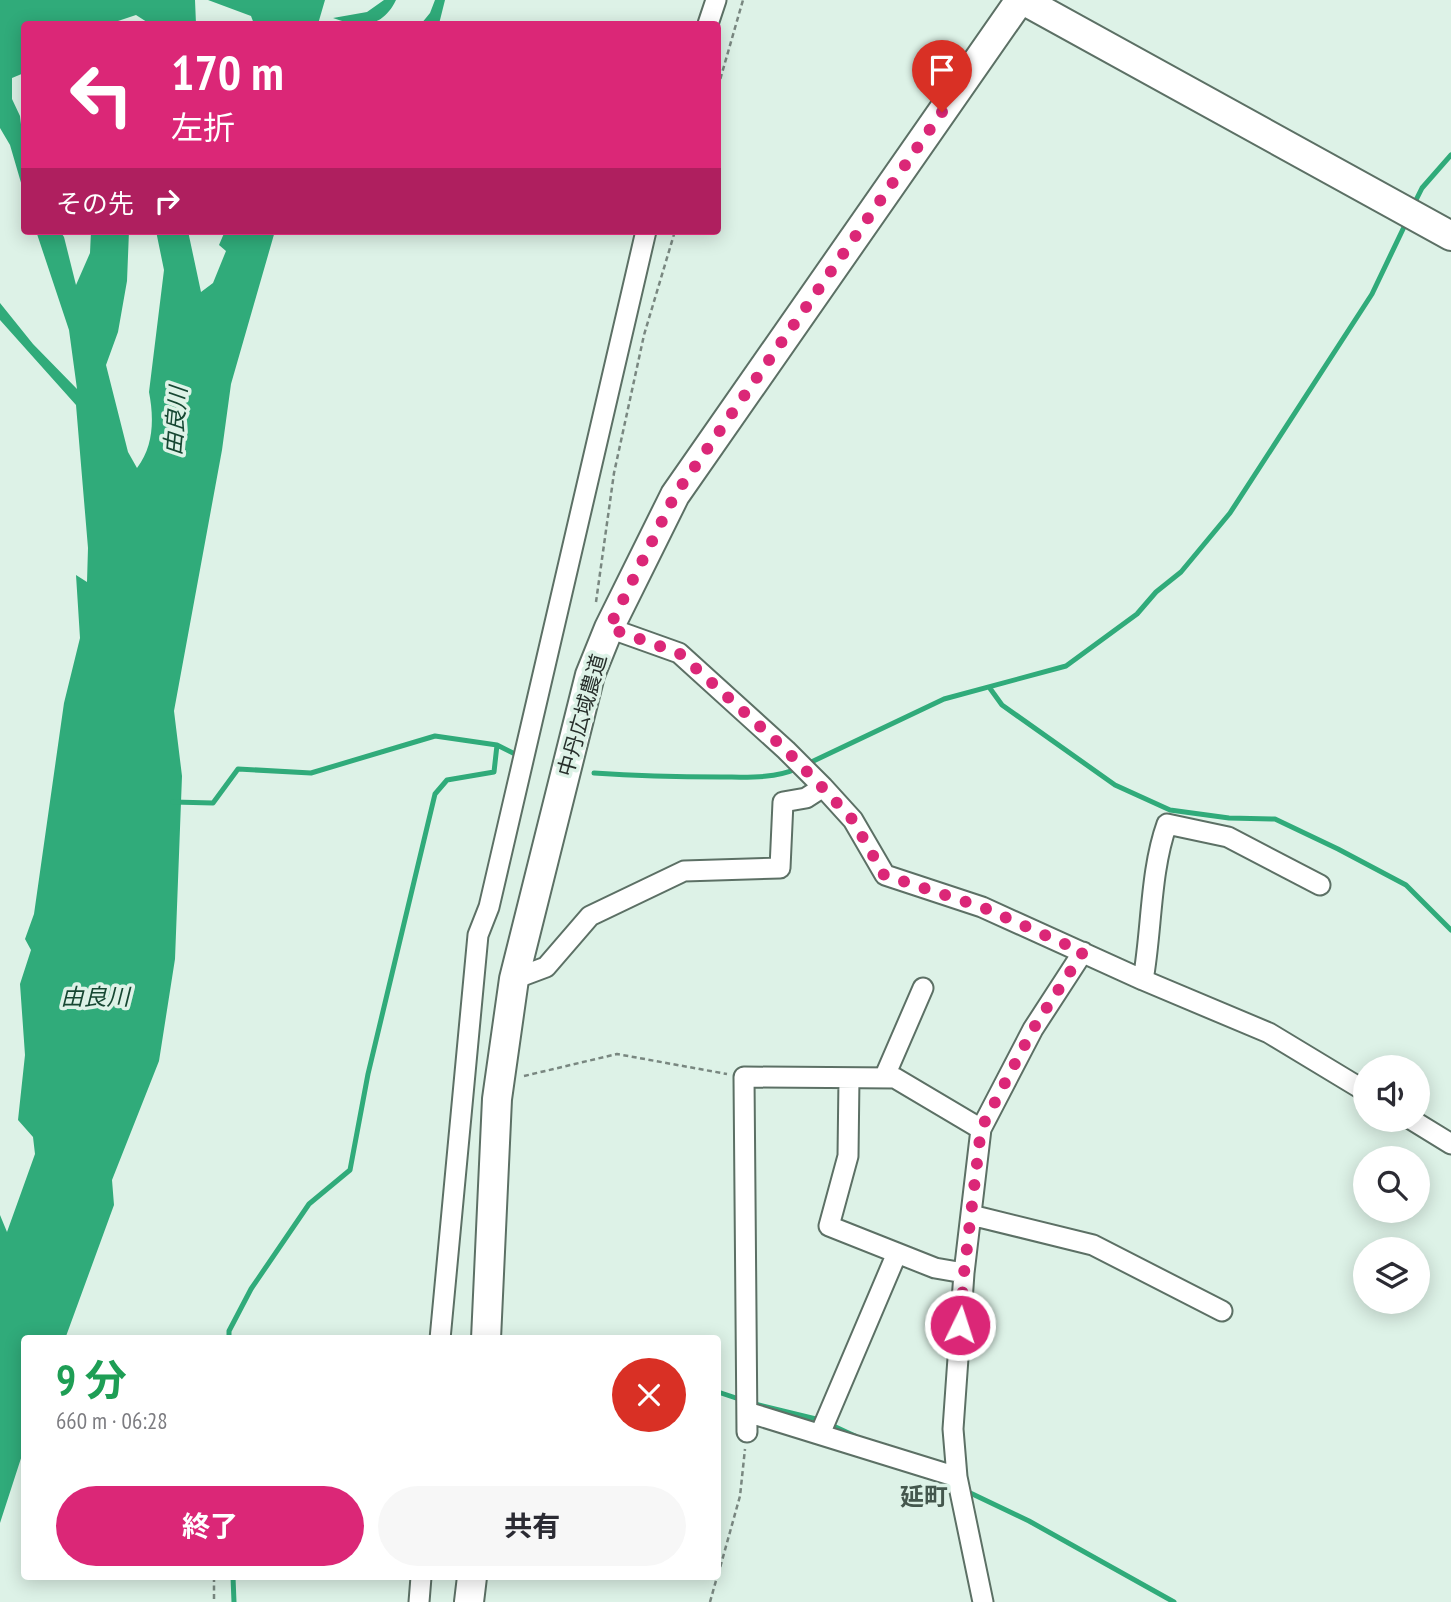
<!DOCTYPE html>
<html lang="ja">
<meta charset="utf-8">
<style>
body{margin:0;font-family:"PT Sans Narrow","Noto Sans JP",sans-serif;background:#f7f7f7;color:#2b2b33;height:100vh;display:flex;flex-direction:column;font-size:26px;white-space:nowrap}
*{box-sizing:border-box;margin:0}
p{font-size:23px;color:#7c7c81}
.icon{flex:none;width:38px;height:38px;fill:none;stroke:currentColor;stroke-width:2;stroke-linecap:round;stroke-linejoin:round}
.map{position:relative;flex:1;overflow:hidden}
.drawer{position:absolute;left:21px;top:1335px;width:700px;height:245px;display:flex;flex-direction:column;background:#fff;border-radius:7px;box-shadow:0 4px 18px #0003}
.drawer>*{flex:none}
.guide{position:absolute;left:21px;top:21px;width:700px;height:214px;border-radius:7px;box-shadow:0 4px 18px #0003;background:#db2777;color:#fff;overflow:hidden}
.tools{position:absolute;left:1353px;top:1055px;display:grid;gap:14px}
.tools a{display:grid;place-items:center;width:77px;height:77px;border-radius:50%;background:#fff;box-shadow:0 4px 18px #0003;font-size:35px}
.pin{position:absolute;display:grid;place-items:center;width:60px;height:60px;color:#fff;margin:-72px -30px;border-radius:50% 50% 50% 0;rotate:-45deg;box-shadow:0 0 7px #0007}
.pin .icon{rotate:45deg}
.me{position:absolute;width:77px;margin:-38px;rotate:4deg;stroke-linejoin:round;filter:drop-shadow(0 0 5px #0008)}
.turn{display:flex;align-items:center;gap:24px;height:147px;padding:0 35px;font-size:32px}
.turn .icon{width:91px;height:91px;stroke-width:2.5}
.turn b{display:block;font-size:49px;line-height:60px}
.then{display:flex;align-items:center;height:66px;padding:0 35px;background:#0003;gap:14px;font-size:26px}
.round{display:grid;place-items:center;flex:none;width:74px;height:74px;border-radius:37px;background:#f7f7f7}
.headline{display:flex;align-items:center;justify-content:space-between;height:119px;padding:0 35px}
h1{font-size:42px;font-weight:700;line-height:52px;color:#1e9e55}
.button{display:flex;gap:14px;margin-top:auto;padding:14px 35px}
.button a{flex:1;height:80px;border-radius:42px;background:#db2777;color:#fff;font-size:28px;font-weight:700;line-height:80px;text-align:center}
.button a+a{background:#f7f7f7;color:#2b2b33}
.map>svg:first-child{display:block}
.water{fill:#30ab7a}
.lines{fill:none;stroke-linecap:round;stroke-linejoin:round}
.stream{stroke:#30ab7a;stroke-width:5}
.street-casing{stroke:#5c7065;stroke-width:23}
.secondary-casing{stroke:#5c7065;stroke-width:32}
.path{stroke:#798780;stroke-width:2.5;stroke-dasharray:5 3.5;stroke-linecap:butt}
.street{stroke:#fff;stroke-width:19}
.secondary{stroke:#fff;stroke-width:28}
.route{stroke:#db2777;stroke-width:12;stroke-dasharray:0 21.6}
.labels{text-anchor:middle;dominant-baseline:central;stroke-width:7;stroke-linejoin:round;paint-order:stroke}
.street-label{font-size:21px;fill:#272f2b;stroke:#ddf2e7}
.water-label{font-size:23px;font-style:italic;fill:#164732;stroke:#ddf2e7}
.quarter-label{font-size:24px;font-weight:bold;fill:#44574d;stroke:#ddf2e7}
</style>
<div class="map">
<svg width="1451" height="1602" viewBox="0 0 1451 1602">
<rect width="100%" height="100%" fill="#ddf2e7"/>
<path class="water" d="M0,0H195L196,24H150L136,15L118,21V24H24V73L12,78V99L20,116L24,149V193L10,145L0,128Z
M208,0H325L318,24H254L251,16Z
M384,0H396C382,29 359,28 333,18L367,12Z
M435,0H445L439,24H421L430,13Z
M36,231H60L64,237L76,285L90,253L91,231H129L127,281L118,332L106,365L128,452L137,468C154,446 154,418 149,392L164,270L156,231H188L201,292L213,283L226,251L219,245L225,231H275L231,384L222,450L174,711L182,776L175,959L159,1061L112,1180L114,1205L65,1339H24V1449L0,1523V1215L7,1232L35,1154L33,1137L18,1120L25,1055L20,984L31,950L25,939L34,914L64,703L80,638L76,575L87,582L88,548L76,405L0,320V303L33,344L77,389L69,330Z"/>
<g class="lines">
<path class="stream" d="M1416,200L1422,188L1451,155
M989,687L1002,705L1115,785L1170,810L1229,818L1275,819L1338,849L1406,885L1451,930
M805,765L944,699L1066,666L1137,614L1156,592L1181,572L1230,513L1372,294L1404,227
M594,773C637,776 678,777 721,777C746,777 773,779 796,769
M173,802L213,803L238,769L311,773L435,736L497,745L519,756
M229,1339V1331L251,1289L309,1204L350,1170L368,1074L435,794L447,780L494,772L497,745
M718,1392L742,1400
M751,1403L820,1420
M829,1424L855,1436
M964,1490L1029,1521L1174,1602
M233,1577L234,1602"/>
<defs>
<path id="street" d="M708,24L716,0
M609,628L679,653L786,750L823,787L853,820L885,875L982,907L1143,980L1269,1033L1365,1091
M514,979L546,967L590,916L684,871L780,868L783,802L806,798L823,787
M1143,980C1152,930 1150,871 1167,824L1228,837L1320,885
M849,1078L848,1156L829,1226L935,1268L964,1273
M884,1078L923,988
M1412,1120L1451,1144
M971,1215L1093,1245L1222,1311
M440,1339L478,935L489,907L646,231
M747,1412L957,1477
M747,1432L744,1077L895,1078L981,1129
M820,1434L897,1253
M419,1602L421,1577
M983,1602L957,1477L953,1429L964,1273L981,1129L1033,1029L1083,952"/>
<path id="secondary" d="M1023,0L1451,236
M486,1339L497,1099L514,979L590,675L609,628L675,495L1020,0
M469,1602L472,1577"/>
</defs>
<use href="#street" class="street-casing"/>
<use href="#secondary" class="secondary-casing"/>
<path class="path" d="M718,87L743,0
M596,602L614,473L644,335L675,231
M524,1076L617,1054L727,1074
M718,1575L740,1496L745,1449
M214,1577V1602
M710,1602L717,1577"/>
<use href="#street" class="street"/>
<use href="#secondary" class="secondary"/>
</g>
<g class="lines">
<path class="route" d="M942,112L675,495L609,628L679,653L786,750L822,787L853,820L884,875L982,907L1083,952L1033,1029L981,1129L964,1273L960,1325"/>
</g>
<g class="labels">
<g class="street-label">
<text transform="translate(582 715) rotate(-74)">中丹広域農道</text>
</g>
<g class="water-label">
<text transform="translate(175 421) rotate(-85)">由良川</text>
<text x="95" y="996">由良川</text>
</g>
<g class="quarter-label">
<text x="924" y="1496">延町</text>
</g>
</g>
</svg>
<div class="tools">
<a><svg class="icon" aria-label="sound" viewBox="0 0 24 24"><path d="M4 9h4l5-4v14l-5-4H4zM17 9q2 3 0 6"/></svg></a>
<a><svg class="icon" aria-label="search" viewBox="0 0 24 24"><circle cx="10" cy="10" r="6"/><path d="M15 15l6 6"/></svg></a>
<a><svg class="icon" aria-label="layers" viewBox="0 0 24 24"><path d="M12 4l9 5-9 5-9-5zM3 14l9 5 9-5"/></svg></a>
</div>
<div class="pin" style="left:942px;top:112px;background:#d93025"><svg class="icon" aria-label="arrive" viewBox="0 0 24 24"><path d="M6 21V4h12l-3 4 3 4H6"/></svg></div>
<svg class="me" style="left:960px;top:1325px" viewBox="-20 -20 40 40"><circle r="17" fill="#db2777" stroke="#fff" stroke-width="3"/><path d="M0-11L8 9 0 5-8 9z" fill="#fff"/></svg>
<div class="guide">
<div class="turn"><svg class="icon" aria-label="left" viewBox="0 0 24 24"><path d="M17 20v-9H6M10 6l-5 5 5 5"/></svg><div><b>170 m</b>左折</div></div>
<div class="then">その先<svg class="icon" aria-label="right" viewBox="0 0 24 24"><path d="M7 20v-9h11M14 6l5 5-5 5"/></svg></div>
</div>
<section class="drawer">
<div class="headline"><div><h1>9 分</h1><p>660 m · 06:28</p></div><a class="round" style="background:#d93025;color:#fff"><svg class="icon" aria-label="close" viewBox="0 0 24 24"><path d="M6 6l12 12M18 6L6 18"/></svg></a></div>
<div class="button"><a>終了</a><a>共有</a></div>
</section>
</div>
